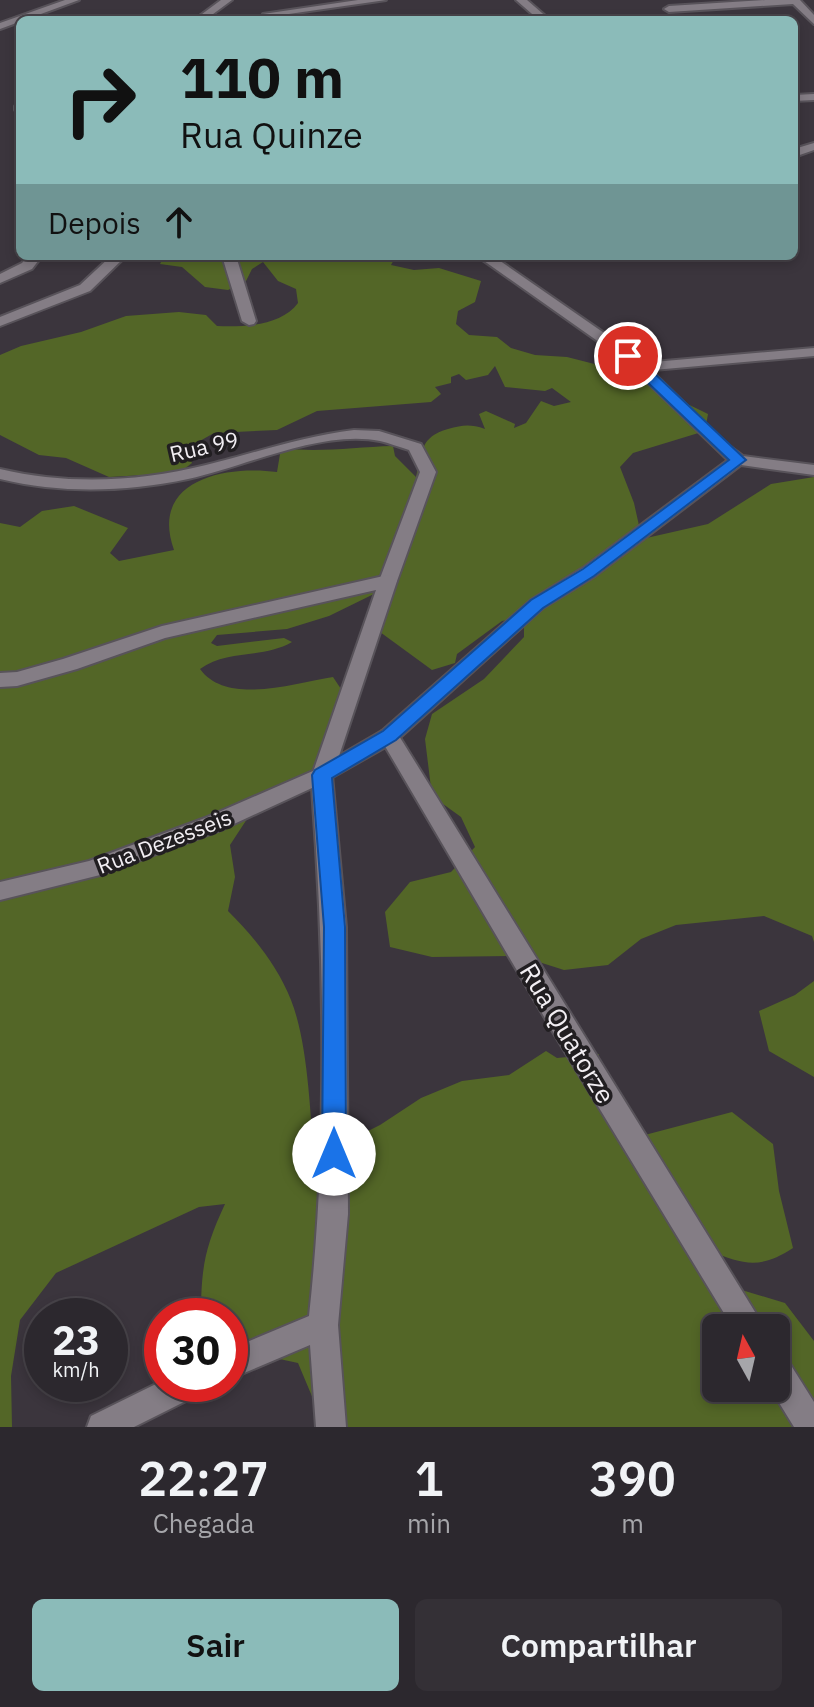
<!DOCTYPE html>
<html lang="pt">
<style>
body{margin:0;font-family:"IBM Plex Sans",sans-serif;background:#343036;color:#f1f3f6;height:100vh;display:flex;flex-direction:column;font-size:30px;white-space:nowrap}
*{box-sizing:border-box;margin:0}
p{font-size:26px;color:#a6a6aa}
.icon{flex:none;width:44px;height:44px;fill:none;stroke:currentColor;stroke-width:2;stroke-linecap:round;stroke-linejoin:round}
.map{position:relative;height:1427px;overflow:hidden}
.sheet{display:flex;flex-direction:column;background:#2c282e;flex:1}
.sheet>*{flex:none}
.banner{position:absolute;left:16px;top:16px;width:782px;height:244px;border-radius:12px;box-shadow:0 4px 12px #0003,0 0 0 2px #48444a;background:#8bbbb9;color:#111;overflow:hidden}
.needle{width:52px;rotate:352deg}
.controls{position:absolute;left:702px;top:1314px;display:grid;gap:16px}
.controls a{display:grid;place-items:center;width:88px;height:88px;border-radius:12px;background:#2c282e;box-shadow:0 4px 12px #0003,0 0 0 2px #48444a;font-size:40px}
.speed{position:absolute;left:24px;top:1298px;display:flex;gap:16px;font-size:40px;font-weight:700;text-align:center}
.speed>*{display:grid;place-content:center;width:104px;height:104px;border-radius:50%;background:#2c282e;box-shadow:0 4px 12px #0003,0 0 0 2px #48444a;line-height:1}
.speed small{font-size:20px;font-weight:400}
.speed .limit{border:12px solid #d22;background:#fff;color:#111}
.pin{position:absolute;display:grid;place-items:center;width:68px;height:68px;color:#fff;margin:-34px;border:4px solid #fff;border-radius:50%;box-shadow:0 2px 8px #0007}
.me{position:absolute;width:88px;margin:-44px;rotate:0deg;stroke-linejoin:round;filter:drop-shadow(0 0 6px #0008)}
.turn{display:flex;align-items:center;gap:28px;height:168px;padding:0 32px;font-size:36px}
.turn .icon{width:104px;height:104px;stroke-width:2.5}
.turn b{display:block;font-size:56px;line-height:68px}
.then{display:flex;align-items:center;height:76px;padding:0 32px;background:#0003;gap:16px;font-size:30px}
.eta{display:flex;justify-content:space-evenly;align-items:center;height:136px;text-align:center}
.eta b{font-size:48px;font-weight:600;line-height:56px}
.action{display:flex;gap:16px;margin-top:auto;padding:16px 32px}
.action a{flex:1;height:92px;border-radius:12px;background:#8bbbb9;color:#111;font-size:32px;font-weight:600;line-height:92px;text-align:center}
.action a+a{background:#343036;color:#f1f3f6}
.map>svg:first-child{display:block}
.green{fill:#536627}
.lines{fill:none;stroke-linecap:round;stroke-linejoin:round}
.minor-casing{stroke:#58535a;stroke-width:4}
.tertiary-casing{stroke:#58535a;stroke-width:4}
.minor{fill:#847d85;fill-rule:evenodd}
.tertiary{fill:#847d85;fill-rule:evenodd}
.route{fill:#1a73e8;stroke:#114b97;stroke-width:2}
.labels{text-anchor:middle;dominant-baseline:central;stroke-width:7;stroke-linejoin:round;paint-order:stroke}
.street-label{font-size:22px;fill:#f2eef3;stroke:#211e21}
.near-street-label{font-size:26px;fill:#f2eef3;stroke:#211e21}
</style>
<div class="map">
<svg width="814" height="1427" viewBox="0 0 814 1427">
<rect width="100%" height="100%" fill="#3b353d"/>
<path class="green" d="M164,256H396L391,265L414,270L439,268L481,281L475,302L458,311L456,324L469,335L497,337L511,348L535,355L567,357L618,370L708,414L705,431L633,453L620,467L634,503L642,539L708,524L771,484L814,477V942L812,936L764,916L676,925L641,939L608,965L564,970L520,956L432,957L390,947L385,912L410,882L451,872L475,847L461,817L432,796L425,739L432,714L484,679L524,637V617L502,621L457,654L455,663L432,670L380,632L378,592L329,616L287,629L217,635L211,643L217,646L284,638L292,642C263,659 227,649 200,669C227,706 294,683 333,677L347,698L318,777L249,816L230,845L235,877L228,911C254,937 277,965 291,1000C308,1043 310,1112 314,1158L380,1125L421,1098L462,1081L509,1075L546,1051L557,1058L599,1054L597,1062L641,1136L732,1112L773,1144L779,1191L793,1248C761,1269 744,1265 710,1251L735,1288L785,1303L814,1341V1413L776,1368V1328H716V1388H773L795,1427H320L319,1413L298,1363L247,1352L230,1342V1316H201C201,1267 205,1247 225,1204L199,1207L56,1273L20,1320L11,1376L12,1427H0V523L20,527L42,511L74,506L128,528L110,553L119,561L174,550C149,480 225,465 277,472L281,448C318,453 355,447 393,446L395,456L416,477C422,452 420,437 448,429C463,425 470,424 485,429L479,414L486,411L515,424L514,428L526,423L541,401L554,406L571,402L552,388L545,391L505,387L495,366L488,375L466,380L459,374L451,377V383L435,387L441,394L431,402L317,411L277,430L214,433L191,446L189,456L192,463L179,473L109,477L66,458L39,455L0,435V355L21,346L81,332L126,316L179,312L206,315L217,326C244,327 281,326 298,303L296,289L278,281L263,262L252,269L246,281L228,290L205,287L182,267L160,264Z
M814,981V1077L769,1051L759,1011L795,995Z"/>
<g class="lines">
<defs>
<path id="minor" d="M65,0H79L0,29V23Z
M221,0H232L205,20H194Z
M358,0H386L268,17L263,14Z
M766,0H800L814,15V24L793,4L669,12L664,9L669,6Z
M814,94V100L794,101V95Z
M20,104V111L15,110V106Z
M814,143V150L794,157V149Z
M28,256H42L32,269L0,283V274L22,263Z
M111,256H126L90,291L0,326V317L80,285Z
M222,256H236L256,321L254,324L249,325L242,321Z
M814,348V356L642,371L635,367L642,363Z
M354,430L379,431L421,444L436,472L397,581L388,587L379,581L420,472L409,450C399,447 389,443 380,441C322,429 245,467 188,479C126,492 62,494 0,479V469C68,485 138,482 206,465C255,453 303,436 354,430Z
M389,729L396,731L765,1328H733L556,1037L379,736L382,731Z
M322,767L329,770L332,775L346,927L348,1214L338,1325L346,1427H316L310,1345L230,1379V1349L309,1316C328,1141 325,964 312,788L221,830L100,875L0,900V882L89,861L205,818Z
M776,1355L787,1359L814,1402V1427H794L770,1388H776Z
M162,1381V1384H202L198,1395L134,1427H87L91,1416Z"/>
<path id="tertiary" d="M516,0H527L550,20H539Z
M477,256H493L633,353L724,442L743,456L814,465V475L741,465L595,576L543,608L396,741L322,783L315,780L312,775L376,590L165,638L77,669L17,686L0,687V673L17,672L63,659L162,626L388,575L394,577L397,581L339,756L382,731L531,600L583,568L728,460L623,359Z"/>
</defs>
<use href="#minor" class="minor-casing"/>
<use href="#tertiary" class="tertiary-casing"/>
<use href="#minor" class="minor"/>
<use href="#tertiary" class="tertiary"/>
</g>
<path class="route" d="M623,353H633L746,460L594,576L543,608L396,740L332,778L345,927L346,1154L342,1162L334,1165L325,1162L322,1154L324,927L312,775L315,770L383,731L531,600L583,569L729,460L623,359Z"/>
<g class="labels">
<g class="street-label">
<text transform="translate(204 446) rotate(-13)">Rua 99</text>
<text transform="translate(164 841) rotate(-21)">Rua Dezesseis</text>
</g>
<g class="near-street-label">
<text transform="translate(568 1033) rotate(59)">Rua Quatorze</text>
</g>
</g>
</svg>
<div class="controls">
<a><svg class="needle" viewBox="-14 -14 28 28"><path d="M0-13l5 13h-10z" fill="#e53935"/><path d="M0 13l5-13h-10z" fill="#a6a6aa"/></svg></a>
</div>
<div class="speed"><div>23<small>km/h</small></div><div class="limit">30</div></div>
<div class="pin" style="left:628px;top:356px;background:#d93025"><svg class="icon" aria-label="arrive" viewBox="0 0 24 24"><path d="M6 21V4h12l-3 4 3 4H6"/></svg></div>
<svg class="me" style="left:334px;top:1154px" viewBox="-20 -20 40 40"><circle r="19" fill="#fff"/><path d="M0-13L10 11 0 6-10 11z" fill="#1a73e8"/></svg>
<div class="banner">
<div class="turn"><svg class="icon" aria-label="right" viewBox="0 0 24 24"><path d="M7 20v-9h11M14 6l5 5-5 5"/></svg><div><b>110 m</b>Rua Quinze</div></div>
<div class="then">Depois<svg class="icon" aria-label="ahead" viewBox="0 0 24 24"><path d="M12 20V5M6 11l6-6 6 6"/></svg></div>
</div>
</div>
<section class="sheet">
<div class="eta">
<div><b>22:27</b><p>Chegada</p></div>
<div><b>1</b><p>min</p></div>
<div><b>390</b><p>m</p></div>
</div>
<div class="action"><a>Sair</a><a>Compartilhar</a></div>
</section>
